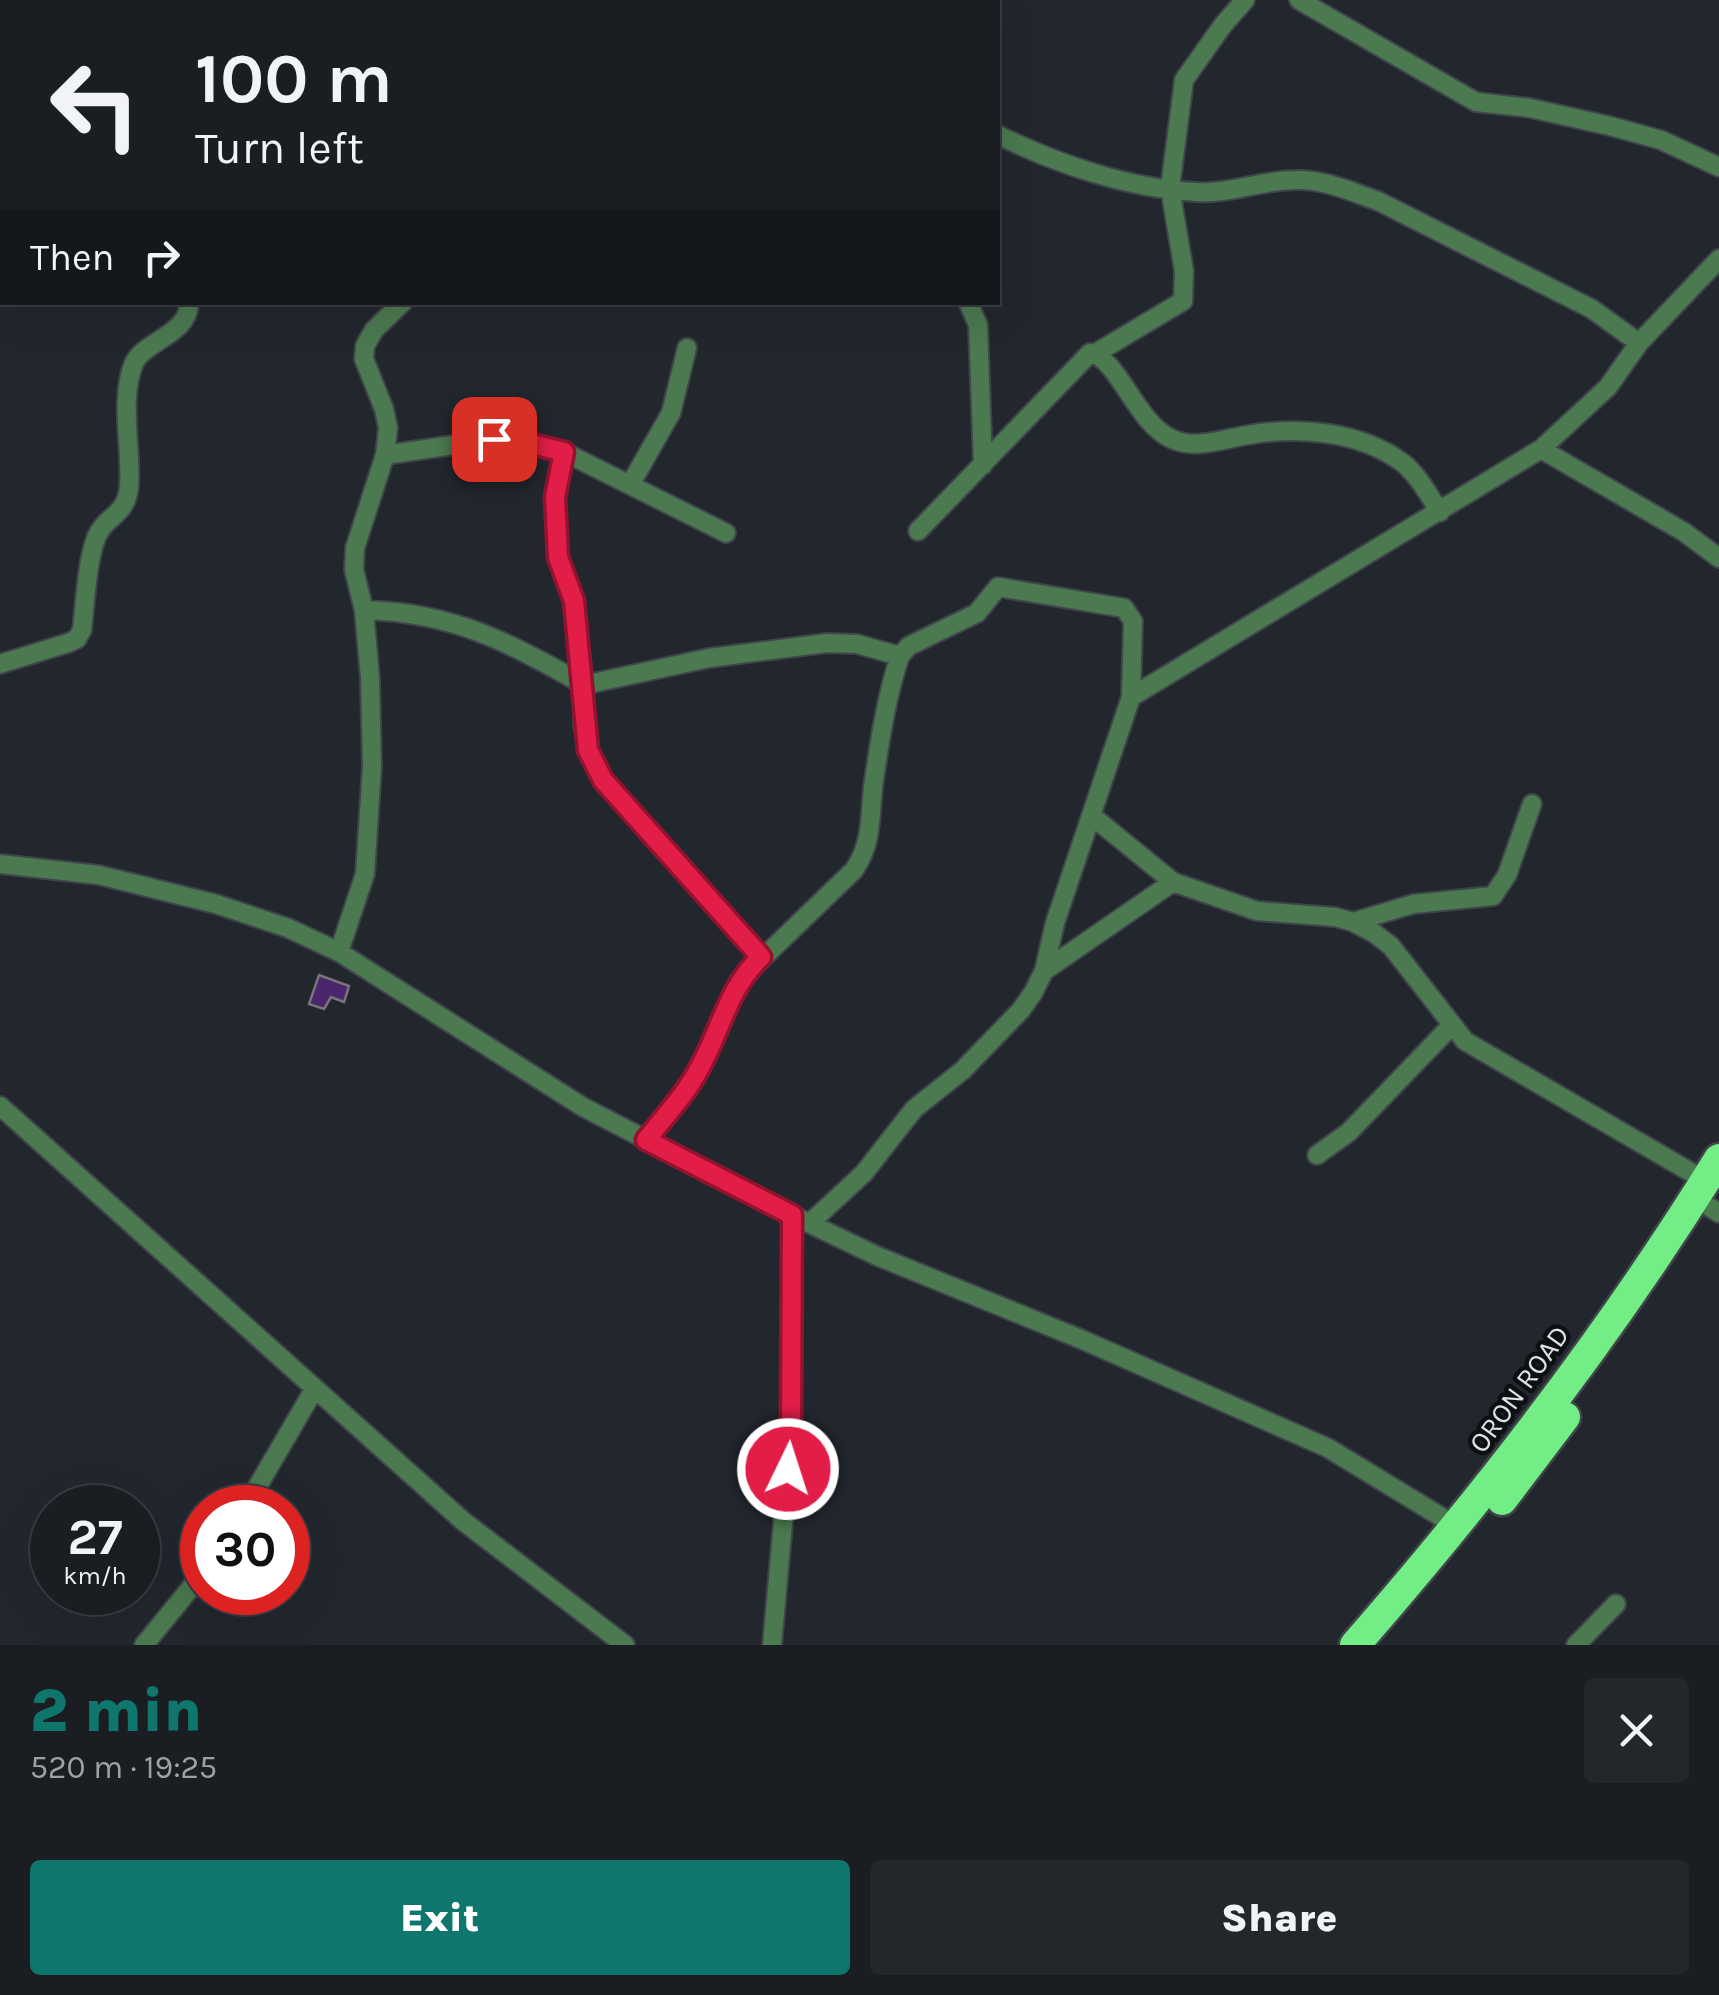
<!DOCTYPE html>
<meta charset="utf-8">
<style>
body{margin:0;font-family:Karla,sans-serif;background:#23262a;color:#f1f3f6;height:100vh;display:flex;flex-direction:column;font-size:38px;white-space:nowrap}
*{box-sizing:border-box;margin:0}
p{font-size:32px;color:#9fa2a5}
.icon{flex:none;width:55px;height:55px;fill:none;stroke:currentColor;stroke-width:2;stroke-linecap:round;stroke-linejoin:round}
.map{position:relative;height:1645px;overflow:hidden}
.panel{display:flex;flex-direction:column;background:#1a1d22;flex:1}
.panel>*{flex:none}
.top-card{position:absolute;left:0px;top:0px;width:1000px;height:305px;box-shadow:0 10px 40px #0002,0 0 0 2px #383b40;background:#1a1d22;color:#f1f3f6;overflow:hidden}
.speed{position:absolute;left:30px;top:1485px;display:flex;gap:20px;font-size:50px;font-weight:700;text-align:center}
.speed>*{display:grid;place-content:center;width:130px;height:130px;border-radius:50%;background:#1a1d22;box-shadow:0 10px 40px #0002,0 0 0 2px #383b40;line-height:1}
.speed small{font-size:25px;font-weight:400}
.speed .limit{border:15px solid #d22;background:#fff;color:#111}
.pin{position:absolute;display:grid;place-items:center;width:85px;height:85px;color:#fff;margin:-42px;border-radius:20px;box-shadow:0 5px 15px #0006}
.me{position:absolute;width:110px;margin:-55px;rotate:4deg;stroke-linejoin:round;filter:drop-shadow(0 0 8px #0008)}
.turn{display:flex;align-items:center;gap:35px;height:210px;padding:0 30px;font-size:45px}
.turn .icon{width:130px;height:130px;stroke-width:2.5}
.turn b{display:block;font-size:70px;line-height:85px}
.then{display:flex;align-items:center;height:95px;padding:0 30px;background:#0003;gap:20px;font-size:38px}
.round{display:grid;place-items:center;flex:none;width:105px;height:105px;border-radius:10px;background:#23262a}
.summary{display:flex;align-items:center;justify-content:space-between;height:170px;padding:0 30px}
h1{font-size:60px;font-weight:800;line-height:75px;color:#0f766e}
.button{display:flex;gap:20px;margin-top:auto;padding:20px 30px}
.button a{flex:1;height:115px;border-radius:10px;background:#0f766e;color:#fff;font-size:40px;font-weight:800;line-height:115px;text-align:center}
.button a+a{background:#23262a;color:#f1f3f6}
.map>svg:first-child{display:block}
.building{fill:#4c266c;stroke:#78747d;stroke-width:2.5}
.lines{fill:none;stroke-linecap:round;stroke-linejoin:round}
.street-casing{stroke:#40454b;stroke-width:22}
.highway-casing{stroke:#40454b;stroke-width:35}
.street{stroke:#4b7950;stroke-width:18}
.highway{stroke:#73ed85;stroke-width:30}
.route-casing{stroke:#92132f;stroke-width:25}
.route{stroke:#e11d48;stroke-width:18}
.labels{text-anchor:middle;dominant-baseline:central;stroke-width:9;stroke-linejoin:round;paint-order:stroke}
.street-label{font-size:28px;fill:#dee1e6;stroke:#0d1013}
</style>
<div class="map">
<svg width="1719" height="1645" viewBox="0 0 1719 1645">
<rect width="100%" height="100%" fill="#22272e"/>
<path class="building" d="M319,975L349,986L344,1002L331,997L324,1009L309,1004Z"/>
<g class="lines">
<defs>
<path id="street" d="M13,0V2
M196,0L198,2
M378,0L380,2
M856,0L858,2
M1299,0L1476,102L1530,108L1610,126L1661,140L1719,167
M908,2L909,0
M998,135C1057,164 1130,189 1197,192C1231,194 1262,180 1296,180C1324,179 1352,192 1378,201L1592,309L1639,343
M0,244L2,245
M968,302L978,325L983,465
M1096,353L1183,301L1184,271L1170,188L1184,80L1223,25L1245,0
M1541,449L1684,532L1719,558
M564,452L555,497L558,557L574,601L584,685L583,724L588,750L603,780L761,957
M385,455L494,439L520,441L564,452L726,533
M630,485L671,413L687,348
M918,531L1090,353C1118,358 1136,423 1172,439C1196,450 1223,439 1248,435C1298,426 1360,431 1403,463C1419,476 1429,496 1440,512
M364,610C451,612 510,642 584,685L709,658L827,643L857,644L900,656
M0,664L68,643L77,639L82,630C85,604 87,562 96,538C105,515 126,517 129,487C132,449 119,399 134,363C144,341 190,334 189,302
M1131,697L1541,449L1608,387L1639,343L1719,259
M1092,816L1173,882L1257,911L1335,917L1353,922L1374,933L1391,946L1465,1041L1706,1181
M0,864L99,875L216,904L288,928L339,952L583,1107L792,1215L877,1256L1083,1340L1328,1448L1456,1526
M1353,922L1413,904L1493,896L1507,875L1532,804
M339,952L365,874L372,767L370,678L364,610L354,570L355,548L385,455L388,428L384,409L364,359L365,346L374,330L403,302
M1044,971L1173,882
M0,1106L463,1521L625,1645
M647,1140L697,1074L739,981L854,870C874,841 869,813 874,780C880,739 887,694 900,656L909,646L977,613L998,587L1124,608L1133,621L1131,697L1055,923L1044,971L1033,993L1021,1010L963,1070L914,1109L864,1173L810,1223
M1317,1155L1349,1132L1452,1025
M1711,1208L1719,1213
M245,1508L315,1388
M144,1645L202,1574
M772,1645L791,1434L792,1215
M1576,1645L1616,1604"/>
<path id="highway" d="M1502,1500L1565,1417
M1355,1645C1486,1495 1614,1329 1719,1159"/>
</defs>
<use href="#street" class="street-casing"/>
<use href="#highway" class="highway-casing"/>
<use href="#street" class="street"/>
<use href="#highway" class="highway"/>
</g>
<g class="lines">
<defs>
<path id="route" d="M494,439L520,441L564,452L555,497L558,557L574,601L588,750L603,780L761,957C728,988 721,1030 699,1069C686,1094 664,1117 646,1140L792,1215L791,1434L788,1469"/>
</defs>
<use href="#route" class="route-casing"/>
<use href="#route" class="route"/>
</g>
<g class="labels">
<g class="street-label">
<text transform="translate(1519 1389) rotate(-54)">ORON ROAD</text>
</g>
</g>
</svg>
<div class="speed"><div>27<small>km/h</small></div><div class="limit">30</div></div>
<div class="pin" style="left:494px;top:439px;background:#d93025"><svg class="icon" aria-label="arrive" viewBox="0 0 24 24"><path d="M6 21V4h12l-3 4 3 4H6"/></svg></div>
<svg class="me" style="left:788px;top:1469px" viewBox="-20 -20 40 40"><circle r="17" fill="#e11d48" stroke="#fff" stroke-width="3"/><path d="M0-11L8 9 0 5-8 9z" fill="#fff"/></svg>
<div class="top-card">
<div class="turn"><svg class="icon" aria-label="left" viewBox="0 0 24 24"><path d="M17 20v-9H6M10 6l-5 5 5 5"/></svg><div><b>100 m</b>Turn left</div></div>
<div class="then">Then<svg class="icon" aria-label="right" viewBox="0 0 24 24"><path d="M7 20v-9h11M14 6l5 5-5 5"/></svg></div>
</div>
</div>
<section class="panel">
<div class="summary"><div><h1>2 min</h1><p>520 m · 19:25</p></div><a class="round"><svg class="icon" aria-label="close" viewBox="0 0 24 24"><path d="M6 6l12 12M18 6L6 18"/></svg></a></div>
<div class="button"><a>Exit</a><a>Share</a></div>
</section>
